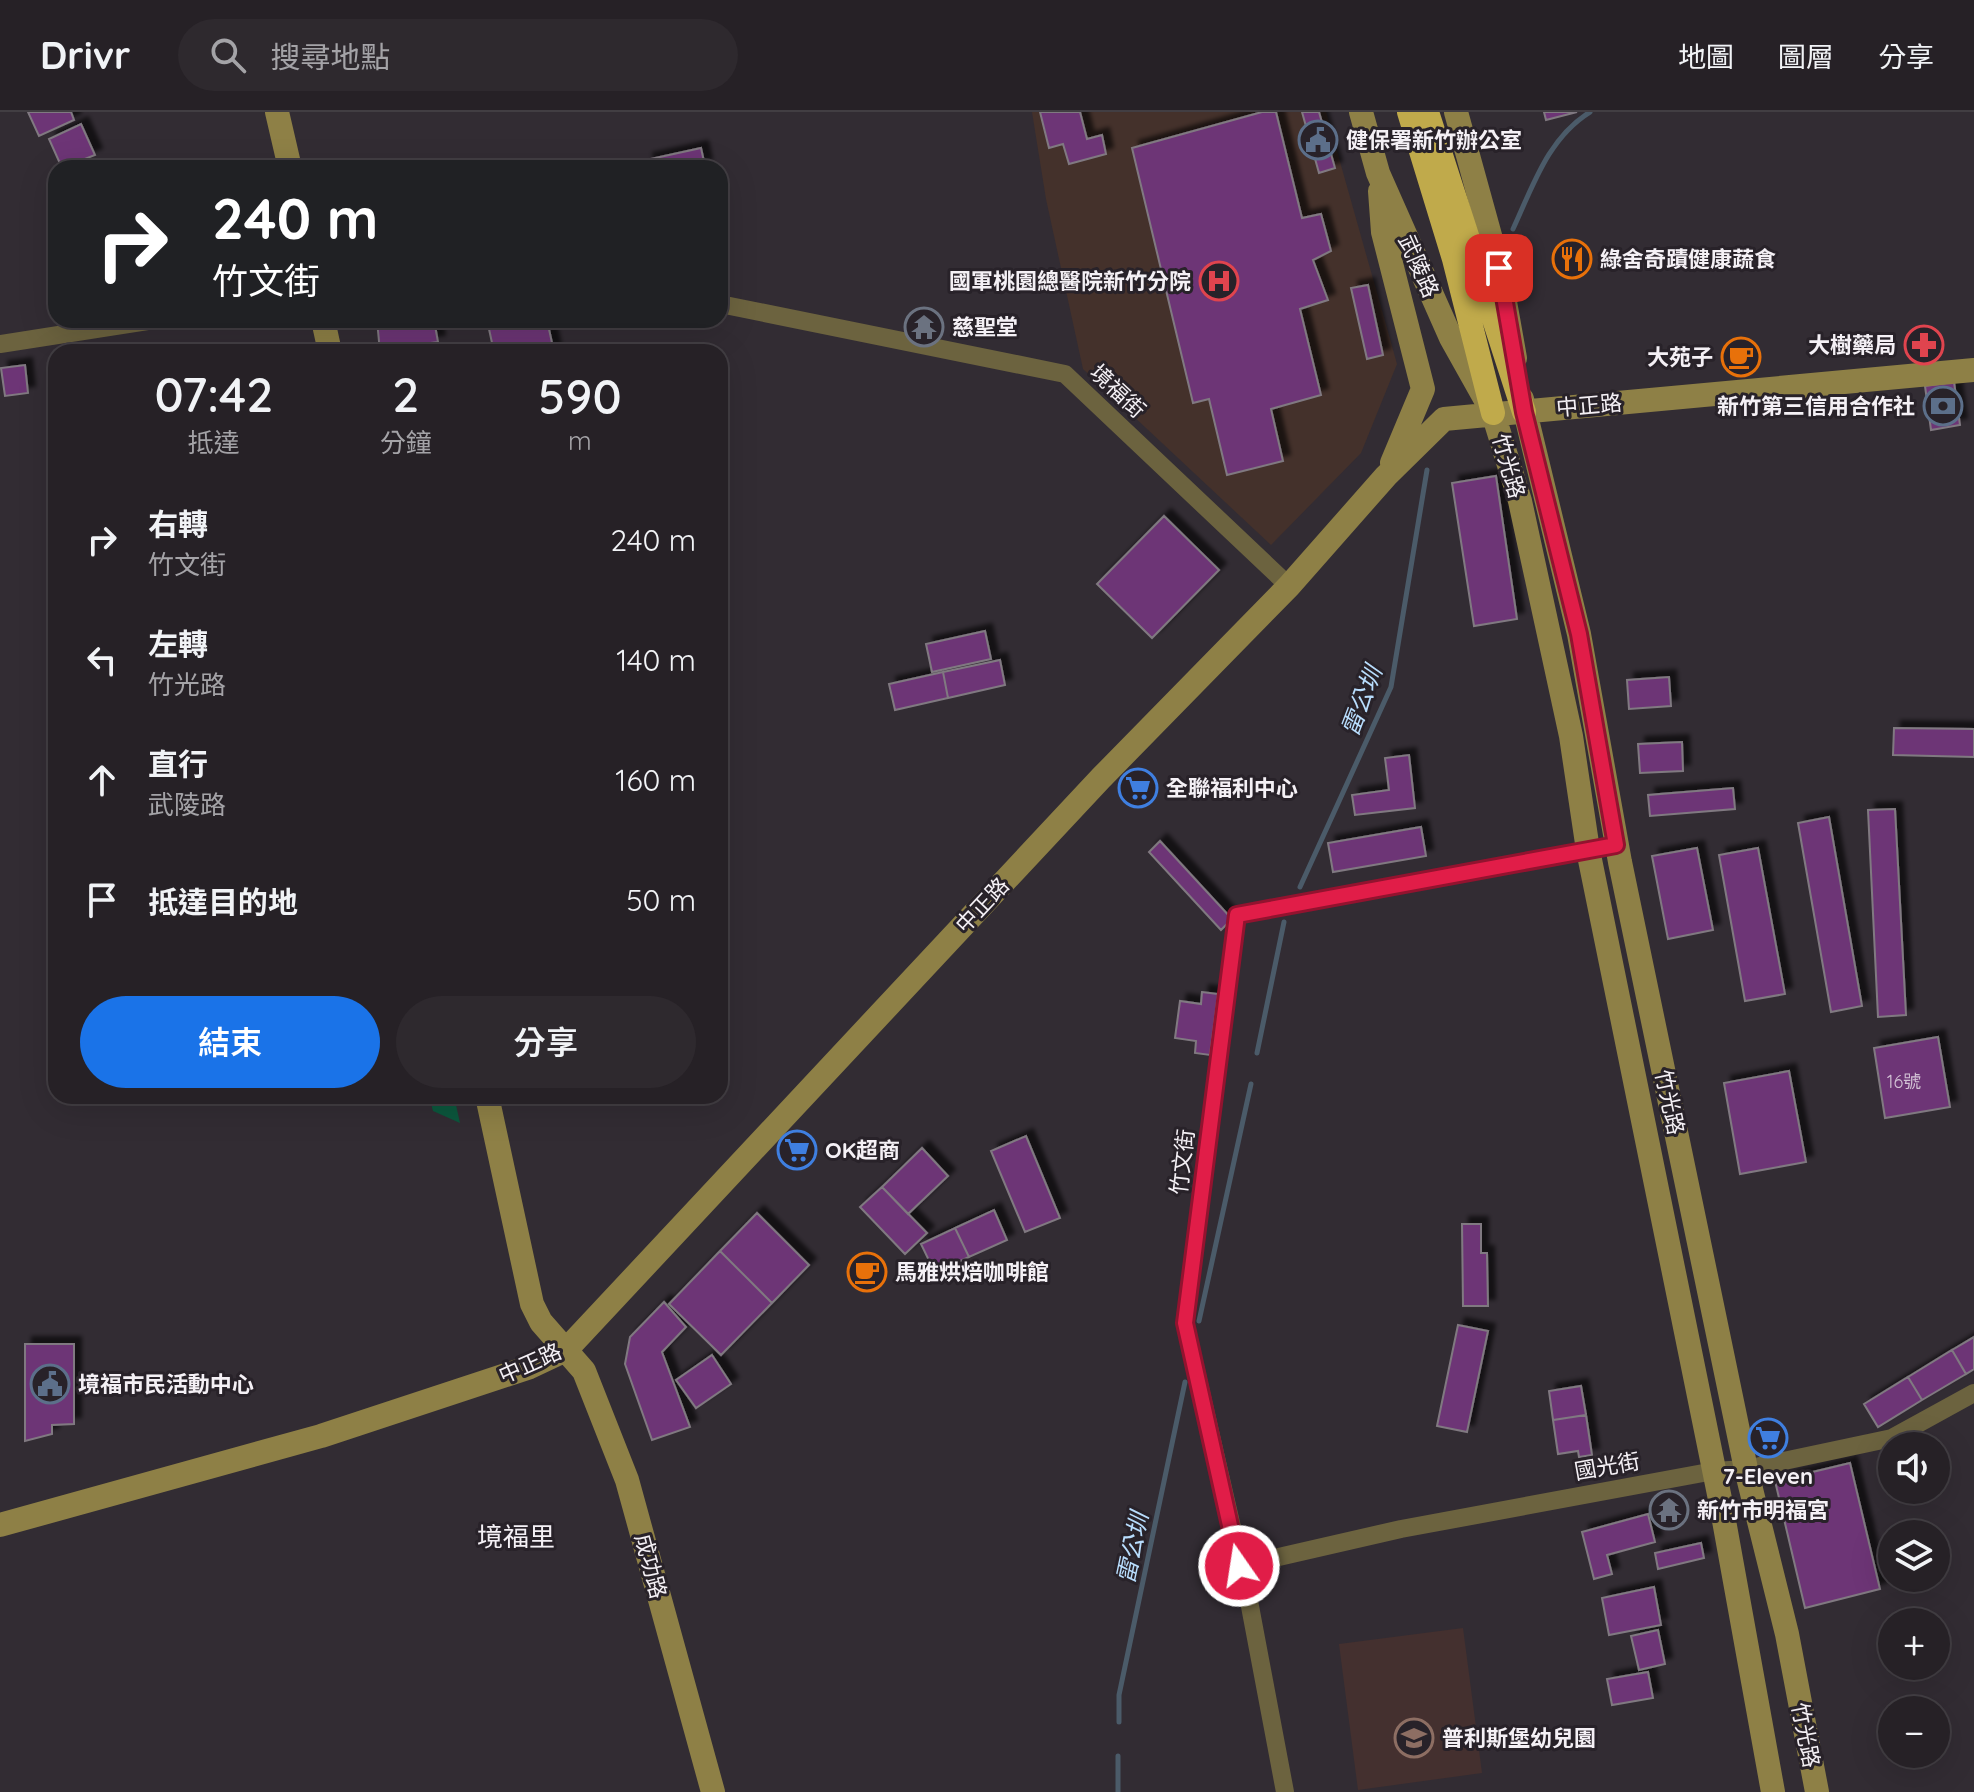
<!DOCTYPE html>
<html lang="zh-TW">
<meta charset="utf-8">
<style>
body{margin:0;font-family:Quicksand,"Noto Sans TC",sans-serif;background:#2e292e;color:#f1f3f6;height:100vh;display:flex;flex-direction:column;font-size:30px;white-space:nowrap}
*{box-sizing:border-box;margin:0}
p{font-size:26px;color:#a4a3a7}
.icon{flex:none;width:44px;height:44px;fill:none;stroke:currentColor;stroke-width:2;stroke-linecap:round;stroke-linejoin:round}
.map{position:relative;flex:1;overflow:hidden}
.sheet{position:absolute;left:48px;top:232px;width:680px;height:760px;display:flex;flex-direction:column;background:#262126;border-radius:24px;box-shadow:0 8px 32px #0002,0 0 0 2px #423e43}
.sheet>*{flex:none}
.guide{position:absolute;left:48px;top:48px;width:680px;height:168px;border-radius:24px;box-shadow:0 8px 32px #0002,0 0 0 2px #423e43;background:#202124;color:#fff;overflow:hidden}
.controls{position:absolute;left:1878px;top:1320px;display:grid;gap:16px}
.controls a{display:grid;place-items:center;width:72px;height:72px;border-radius:50%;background:#262126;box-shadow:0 8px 32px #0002,0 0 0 2px #423e43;font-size:40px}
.pin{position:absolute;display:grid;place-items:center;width:68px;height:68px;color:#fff;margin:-34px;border-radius:16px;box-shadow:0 4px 12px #0006}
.me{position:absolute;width:88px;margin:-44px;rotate:347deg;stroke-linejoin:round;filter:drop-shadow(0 0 6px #0008)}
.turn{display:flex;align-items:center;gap:28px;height:168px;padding:0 32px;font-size:36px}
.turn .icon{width:104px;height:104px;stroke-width:2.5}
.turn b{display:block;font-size:56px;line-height:68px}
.eta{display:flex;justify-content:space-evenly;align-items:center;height:136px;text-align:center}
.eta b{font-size:48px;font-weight:600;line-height:56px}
.cta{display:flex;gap:16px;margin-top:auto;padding:16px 32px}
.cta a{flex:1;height:92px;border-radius:48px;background:#1a73e8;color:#fff;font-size:32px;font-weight:600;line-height:92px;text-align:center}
.cta a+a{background:#2e292e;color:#f1f3f6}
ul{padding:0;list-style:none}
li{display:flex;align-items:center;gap:24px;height:120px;padding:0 32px}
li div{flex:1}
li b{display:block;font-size:30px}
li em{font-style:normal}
header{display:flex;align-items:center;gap:48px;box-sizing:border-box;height:112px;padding:0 40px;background:#262126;border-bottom:2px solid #423e43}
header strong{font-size:38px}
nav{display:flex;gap:44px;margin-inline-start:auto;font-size:28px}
.search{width:560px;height:72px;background:#2e292e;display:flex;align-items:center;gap:20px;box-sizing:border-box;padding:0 28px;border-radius:44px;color:#a4a3a7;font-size:30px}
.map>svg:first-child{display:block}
.education{fill:#44302f}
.medical{fill:#44312b}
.green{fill:#0b573d}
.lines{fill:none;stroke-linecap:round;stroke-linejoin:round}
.stream{stroke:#4b5b69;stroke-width:5}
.building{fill:#6d3676;stroke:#807981;stroke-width:2;filter:url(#shadow)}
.street{stroke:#6c633f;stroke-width:18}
.secondary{stroke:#8e8046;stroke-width:24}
.highway{stroke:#c0aa4b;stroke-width:24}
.route-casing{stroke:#92132f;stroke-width:20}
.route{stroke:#e11d48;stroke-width:14}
.labels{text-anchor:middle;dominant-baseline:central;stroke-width:6;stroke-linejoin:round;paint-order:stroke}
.number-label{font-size:18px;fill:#d2c2d5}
.poi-label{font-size:22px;font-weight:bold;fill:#f4f0f5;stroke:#282229;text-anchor:start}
.street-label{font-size:22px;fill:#f4f0f5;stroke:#282229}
.water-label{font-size:24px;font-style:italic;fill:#b8ddfd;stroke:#282229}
.quarter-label{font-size:26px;fill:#f4f0f5;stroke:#282229}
</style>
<header>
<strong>Drivr</strong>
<div class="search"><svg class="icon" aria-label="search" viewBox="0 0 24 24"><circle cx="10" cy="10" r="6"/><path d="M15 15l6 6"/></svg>搜尋地點</div>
<nav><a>地圖</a><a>圖層</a><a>分享</a></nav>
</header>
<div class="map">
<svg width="1974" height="1680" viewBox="0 0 1974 1680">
<defs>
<filter id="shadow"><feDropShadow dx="7" dy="-7" stdDeviation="2" flood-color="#0009"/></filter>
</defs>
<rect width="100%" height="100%" fill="#322c33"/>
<path class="education" d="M1463,1516L1482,1661L1358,1678L1339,1532Z"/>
<path class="medical" d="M1032,0H1326L1397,252L1361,341L1271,433L1083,257L1046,87Z"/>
<path class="green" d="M429,984H454L460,1011L433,999Z"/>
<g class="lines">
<path class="stream" d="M1513,117C1533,74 1548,26 1590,0
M1300,775L1391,575L1427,358
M1257,941L1284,810
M1199,1209L1251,972
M1119,1610V1583L1185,1270
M1118,1680V1644"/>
</g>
<path class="building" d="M28,0H71L74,8L39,24Z
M1040,0H1080L1087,27L1102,23L1106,42L1069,52L1063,32L1049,36Z
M1262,0H1276L1302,106L1321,102L1331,139L1313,148L1328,188L1300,197L1321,283L1271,297L1283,349L1227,363L1209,287L1193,291L1132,36Z
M1302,0H1319L1335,56L1319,61Z
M1544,0H1577L1546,8Z
M81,12L95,43L62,56L49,27Z
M701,36L705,54L648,56L646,48Z
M1368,173L1383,243L1367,247L1351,176Z
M377,208H434L438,230L407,234L408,240H380Z
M487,208H547L554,240H494Z
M633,208H682L681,216Z
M25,253L28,281L5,284L1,256Z
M1954,270L1960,313L1931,318L1925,274Z
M1496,364L1517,507L1474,514L1452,371Z
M1164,404L1219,458L1152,526L1097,472Z
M985,519L991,547L932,560L926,532Z
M1000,548L1005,573L948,586L943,560Z
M943,560L948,586L895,598L889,572Z
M1669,565L1671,594L1629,597L1627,568Z
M1894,616L1974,617V645L1893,643Z
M1682,630L1683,659L1640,661L1638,632Z
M1409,643L1415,696L1355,703L1352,683L1389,678L1385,646Z
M1733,676L1735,697L1650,704L1648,683Z
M1895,697L1906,903L1878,905L1868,698Z
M1829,705L1862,894L1831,900L1798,711Z
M1421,715L1426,744L1333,760L1328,731Z
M1160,729L1232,807L1221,818L1149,740Z
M1697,736L1713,818L1668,827L1652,744Z
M1758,736L1785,882L1745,889L1719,743Z
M1202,880L1218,882L1210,943L1195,941L1196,929L1175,926L1180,889L1201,892Z
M1938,925L1950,995L1885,1006L1874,936Z
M1789,959L1806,1050L1740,1062L1724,971Z
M1026,1024L1060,1106L1025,1120L991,1039Z
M922,1036L948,1064L908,1102L882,1075Z
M882,1075L927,1121L905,1142L860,1095Z
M994,1098L1007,1128L969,1145L955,1116Z
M757,1101L809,1153L772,1191L720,1139Z
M1462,1112H1481V1141H1487L1488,1194H1463Z
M955,1116L969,1145L935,1161L921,1132Z
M720,1139L772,1191L721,1243L669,1192Z
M664,1190L686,1215L662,1240L690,1315L652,1328L625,1252L630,1225Z
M1458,1213L1488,1219L1467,1320L1437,1314Z
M1974,1225V1257L1966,1262L1952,1238Z
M25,1232H74V1312L52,1313V1322L25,1329Z
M1952,1238L1966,1262L1922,1288L1908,1265Z
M712,1243L731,1272L696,1296L676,1268Z
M1908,1265L1922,1288L1878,1315L1864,1292Z
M1581,1274L1586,1303L1553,1308L1549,1279Z
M1586,1303L1592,1343L1579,1345L1578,1339L1558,1342L1553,1308Z
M1850,1351L1880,1477L1805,1496L1775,1369Z
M1648,1402L1655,1430L1607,1443L1612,1462L1594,1467L1582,1420Z
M1701,1431L1704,1446L1658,1457L1655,1441Z
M1654,1475L1661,1513L1609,1523L1602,1486Z
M1658,1518L1665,1552L1639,1558L1631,1524Z
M1648,1560L1653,1586L1612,1593L1607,1567Z"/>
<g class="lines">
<path class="street" d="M720,192L1065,262L1289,474
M0,232L154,208
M1239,1454L1401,1417L1714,1359L1746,1357L1892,1326L1974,1281
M1285,1680L1249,1489L1185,1211L1237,803L1616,733"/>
<path class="secondary" d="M277,0L290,56
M1361,0L1378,61L1451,226L1493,301L1520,389L1571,624L1588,738L1721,1392L1773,1680
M1456,0L1499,156L1515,246
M1380,79L1383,120L1423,277L1392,351
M323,208L330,240
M1522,287L1579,522L1620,750L1746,1357L1787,1522L1817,1680
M487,984L532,1192L541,1210L584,1259L627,1368L713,1680
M0,1413L321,1324L530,1255L566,1238L1101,666L1289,474L1386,364L1444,307L1974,258"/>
<path class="highway" d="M1409,0L1454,147L1493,301
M1427,0L1524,300"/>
</g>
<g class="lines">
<defs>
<path id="route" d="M1239,1454L1185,1211L1237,803L1616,733L1579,522L1524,300L1499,156"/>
</defs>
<use href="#route" class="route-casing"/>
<use href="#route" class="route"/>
</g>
<defs>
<symbol id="civic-ring" viewBox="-11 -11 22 22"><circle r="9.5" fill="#282229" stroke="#5c6f8a" stroke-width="1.5"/><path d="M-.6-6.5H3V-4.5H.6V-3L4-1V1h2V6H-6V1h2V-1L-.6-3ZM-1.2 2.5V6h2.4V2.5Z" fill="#5c6f8a"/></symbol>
<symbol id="restaurant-ring" viewBox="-11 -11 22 22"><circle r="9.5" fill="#282229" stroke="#e8710a" stroke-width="1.5"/><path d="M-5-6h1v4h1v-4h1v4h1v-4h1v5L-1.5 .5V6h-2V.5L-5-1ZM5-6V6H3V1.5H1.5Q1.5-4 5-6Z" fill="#e8710a"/></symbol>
<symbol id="hospital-ring" viewBox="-11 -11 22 22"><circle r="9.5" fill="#282229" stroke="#e0444e" stroke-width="1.5"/><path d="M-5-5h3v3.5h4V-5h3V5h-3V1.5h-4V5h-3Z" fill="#e0444e"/></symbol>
<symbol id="temple-ring" viewBox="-11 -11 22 22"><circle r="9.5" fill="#282229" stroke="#6b7280" stroke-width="1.5"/><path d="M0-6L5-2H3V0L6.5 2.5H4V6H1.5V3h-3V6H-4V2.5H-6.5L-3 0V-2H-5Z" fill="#6b7280"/></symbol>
<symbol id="pharmacy-ring" viewBox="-11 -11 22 22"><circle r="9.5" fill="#282229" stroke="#e0444e" stroke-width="1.5"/><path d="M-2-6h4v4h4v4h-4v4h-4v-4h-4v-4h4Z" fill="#e0444e"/></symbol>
<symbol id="cafe-ring" viewBox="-11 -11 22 22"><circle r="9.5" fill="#282229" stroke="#e8710a" stroke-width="1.5"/><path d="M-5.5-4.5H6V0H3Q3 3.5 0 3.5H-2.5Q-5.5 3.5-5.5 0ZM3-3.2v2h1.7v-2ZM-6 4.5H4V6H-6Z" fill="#e8710a"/></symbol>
<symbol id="bank-ring" viewBox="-11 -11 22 22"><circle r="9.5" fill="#282229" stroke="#5c6f8a" stroke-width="1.5"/><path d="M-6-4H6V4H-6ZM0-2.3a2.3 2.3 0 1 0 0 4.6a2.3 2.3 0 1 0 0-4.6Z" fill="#5c6f8a"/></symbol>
<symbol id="supermarket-ring" viewBox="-11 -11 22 22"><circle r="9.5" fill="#282229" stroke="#3f7fe0" stroke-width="1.5"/><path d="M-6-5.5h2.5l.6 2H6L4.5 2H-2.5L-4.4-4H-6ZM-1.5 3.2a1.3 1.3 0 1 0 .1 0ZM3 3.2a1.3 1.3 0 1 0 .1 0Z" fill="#3f7fe0"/></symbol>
<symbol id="school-ring" viewBox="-11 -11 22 22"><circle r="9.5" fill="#282229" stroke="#8d6e63" stroke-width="1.5"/><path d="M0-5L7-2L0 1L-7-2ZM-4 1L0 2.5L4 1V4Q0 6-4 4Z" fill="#8d6e63"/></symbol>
</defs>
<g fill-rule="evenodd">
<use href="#civic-ring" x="1296" y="6" width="44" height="44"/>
<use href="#restaurant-ring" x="1550" y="125" width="44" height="44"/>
<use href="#hospital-ring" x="1197" y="147" width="44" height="44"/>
<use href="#temple-ring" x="902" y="193" width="44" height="44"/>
<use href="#pharmacy-ring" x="1902" y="211" width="44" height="44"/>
<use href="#cafe-ring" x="1719" y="223" width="44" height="44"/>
<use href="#bank-ring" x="1921" y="272" width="44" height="44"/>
<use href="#supermarket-ring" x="1116" y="654" width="44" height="44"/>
<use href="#supermarket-ring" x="775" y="1016" width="44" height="44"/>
<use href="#cafe-ring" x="845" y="1138" width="44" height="44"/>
<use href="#civic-ring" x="28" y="1250" width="44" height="44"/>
<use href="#supermarket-ring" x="1746" y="1304" width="44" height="44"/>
<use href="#temple-ring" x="1647" y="1376" width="44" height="44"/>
<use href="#school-ring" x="1392" y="1604" width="44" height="44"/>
</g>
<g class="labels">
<g class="number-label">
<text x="1904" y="969">16號</text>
</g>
<g class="poi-label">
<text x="1346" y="28">健保署新竹辦公室</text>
<text x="1600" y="147">綠舍奇蹟健康蔬食</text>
<text x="1191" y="169" text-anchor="end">國軍桃園總醫院新竹分院</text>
<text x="952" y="215">慈聖堂</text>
<text x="1896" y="233" text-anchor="end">大樹藥局</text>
<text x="1713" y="245" text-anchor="end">大苑子</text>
<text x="1915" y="294" text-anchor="end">新竹第三信用合作社</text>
<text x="1166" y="676">全聯福利中心</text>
<text x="825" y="1038">OK超商</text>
<text x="895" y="1160">馬雅烘焙咖啡館</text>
<text x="78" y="1272">境福市民活動中心</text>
<text x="1768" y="1364" text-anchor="middle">7-Eleven</text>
<text x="1697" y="1398">新竹市明福宮</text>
<text x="1442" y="1626">普利斯堡幼兒園</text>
</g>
<g class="street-label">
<text transform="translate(1419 154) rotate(66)">武陵路</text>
<text transform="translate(1118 279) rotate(43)">境福街</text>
<text transform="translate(1589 293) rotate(-5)">中正路</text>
<text transform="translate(1509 354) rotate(74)">竹光路</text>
<text transform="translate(982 793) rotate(-47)">中正路</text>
<text transform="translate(1670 990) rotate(78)">竹光路</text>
<text transform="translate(1182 1050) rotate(-83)">竹文街</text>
<text transform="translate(530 1251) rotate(-24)">中正路</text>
<text transform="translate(1607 1354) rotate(-10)">國光街</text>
<text transform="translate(651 1454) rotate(75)">成功路</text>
<text transform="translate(1806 1623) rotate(79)">竹光路</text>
</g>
<g class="water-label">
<text transform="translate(1361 589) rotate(-69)">雷公圳</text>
<text transform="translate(1132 1436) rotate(-78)">雷公圳</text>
</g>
<g class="quarter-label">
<text x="516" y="1424">境福里</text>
</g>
</g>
</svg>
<div class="controls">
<a><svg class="icon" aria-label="sound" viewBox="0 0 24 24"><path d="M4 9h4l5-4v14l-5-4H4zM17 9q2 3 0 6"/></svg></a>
<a><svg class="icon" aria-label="layers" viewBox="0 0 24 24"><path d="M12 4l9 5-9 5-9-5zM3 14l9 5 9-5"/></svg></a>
<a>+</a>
<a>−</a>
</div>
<div class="pin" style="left:1499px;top:156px;background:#d93025"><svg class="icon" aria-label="arrive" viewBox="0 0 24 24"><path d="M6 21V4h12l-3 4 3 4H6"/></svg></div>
<svg class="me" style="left:1239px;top:1454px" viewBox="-20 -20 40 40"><circle r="17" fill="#e11d48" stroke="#fff" stroke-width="3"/><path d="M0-11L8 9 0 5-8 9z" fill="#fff"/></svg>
<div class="guide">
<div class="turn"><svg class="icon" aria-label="right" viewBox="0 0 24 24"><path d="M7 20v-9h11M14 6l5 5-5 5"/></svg><div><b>240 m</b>竹文街</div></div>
</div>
<section class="sheet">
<div class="eta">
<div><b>07:42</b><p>抵達</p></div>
<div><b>2</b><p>分鐘</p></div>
<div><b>590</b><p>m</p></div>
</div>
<ul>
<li><svg class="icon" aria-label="right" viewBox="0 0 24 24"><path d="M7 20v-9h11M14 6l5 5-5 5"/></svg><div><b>右轉</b><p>竹文街</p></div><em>240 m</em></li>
<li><svg class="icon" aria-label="left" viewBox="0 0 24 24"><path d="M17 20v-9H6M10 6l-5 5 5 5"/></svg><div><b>左轉</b><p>竹光路</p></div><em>140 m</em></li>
<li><svg class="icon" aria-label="ahead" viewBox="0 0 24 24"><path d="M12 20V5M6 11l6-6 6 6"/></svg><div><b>直行</b><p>武陵路</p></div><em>160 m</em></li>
<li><svg class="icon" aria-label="arrive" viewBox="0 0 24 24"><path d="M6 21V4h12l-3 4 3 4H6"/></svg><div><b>抵達目的地</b></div><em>50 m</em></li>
</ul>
<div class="cta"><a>結束</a><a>分享</a></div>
</section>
</div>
